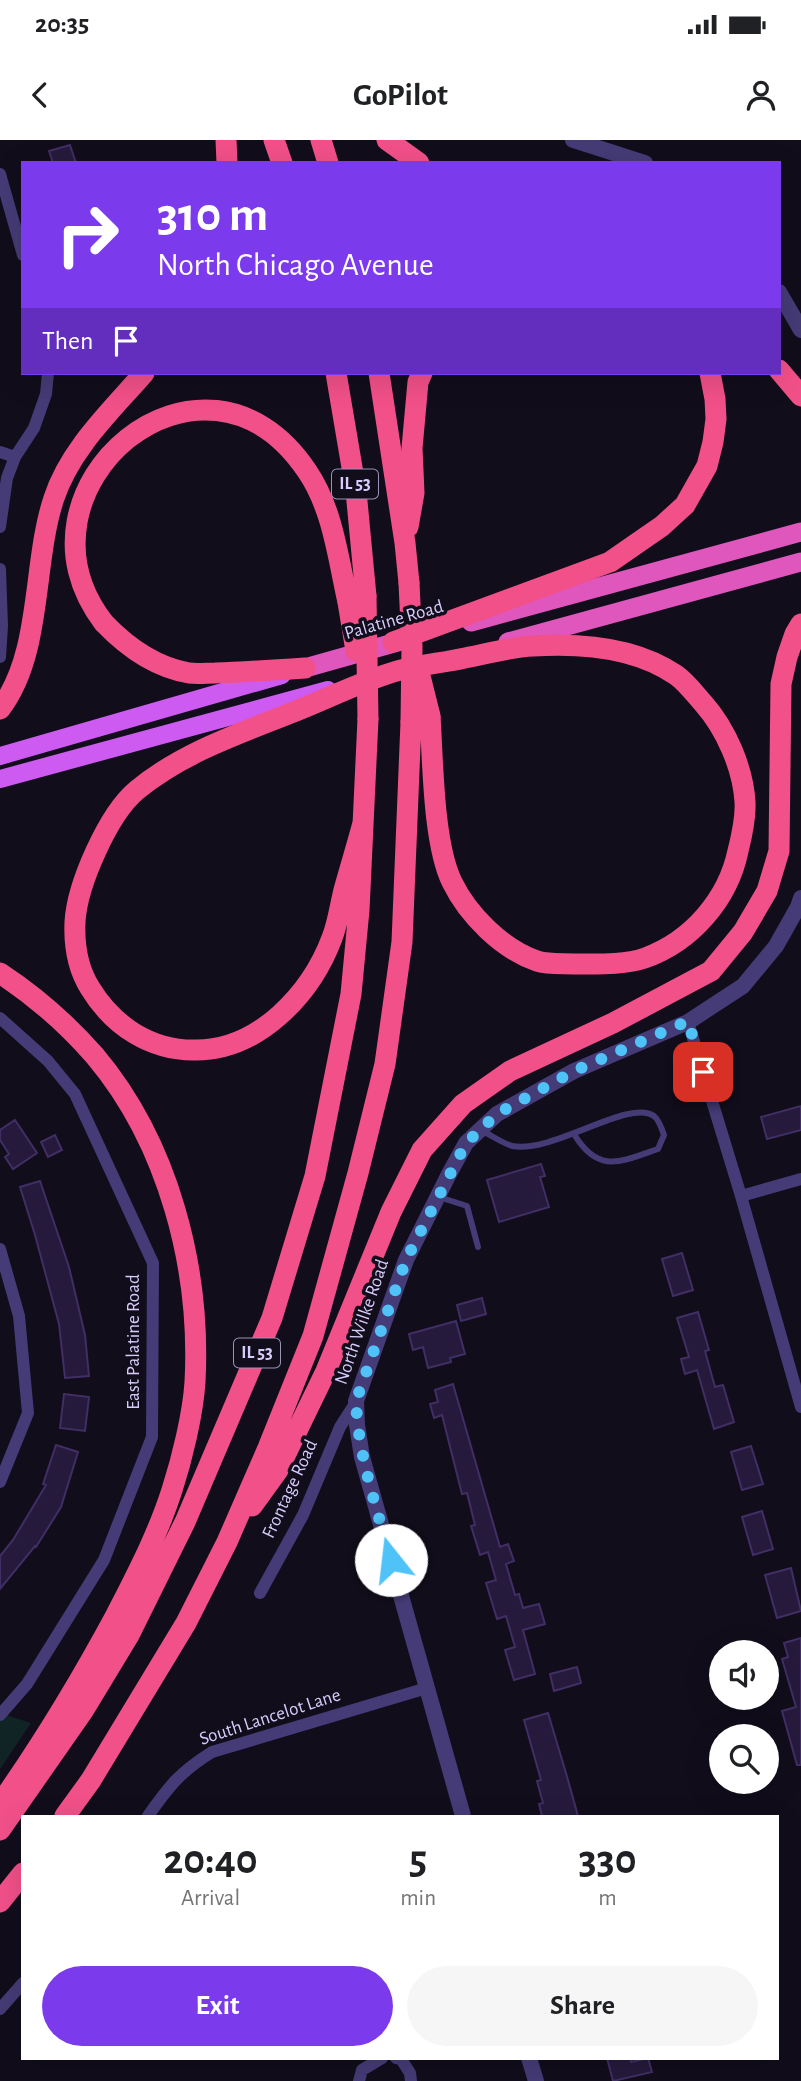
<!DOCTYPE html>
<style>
body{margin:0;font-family:"Alegreya Sans",sans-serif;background:#f6f6f6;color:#202124;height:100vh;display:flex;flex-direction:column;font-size:26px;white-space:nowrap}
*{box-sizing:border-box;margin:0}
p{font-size:23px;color:#757577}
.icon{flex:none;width:38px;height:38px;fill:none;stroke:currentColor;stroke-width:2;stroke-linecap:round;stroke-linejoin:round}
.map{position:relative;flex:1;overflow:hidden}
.drawer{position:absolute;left:21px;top:1675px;width:758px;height:245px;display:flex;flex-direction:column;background:#fff;border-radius:0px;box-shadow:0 7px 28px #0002}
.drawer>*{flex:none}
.guide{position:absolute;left:21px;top:21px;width:760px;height:214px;border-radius:0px;box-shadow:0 7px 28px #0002;background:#7c3aed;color:#fff;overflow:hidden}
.buttons{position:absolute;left:709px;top:1500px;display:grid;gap:14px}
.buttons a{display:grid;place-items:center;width:70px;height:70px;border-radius:50%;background:#fff;box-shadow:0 7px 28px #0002;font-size:35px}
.pin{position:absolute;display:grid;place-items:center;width:60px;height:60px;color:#fff;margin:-30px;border-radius:14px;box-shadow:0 4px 10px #0006}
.me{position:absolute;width:77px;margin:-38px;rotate:344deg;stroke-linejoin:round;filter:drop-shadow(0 0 5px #0008)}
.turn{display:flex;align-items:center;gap:24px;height:147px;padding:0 21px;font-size:32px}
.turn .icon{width:91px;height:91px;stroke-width:2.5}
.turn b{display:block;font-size:49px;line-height:60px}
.then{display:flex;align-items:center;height:66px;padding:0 21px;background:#0003;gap:14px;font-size:26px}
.eta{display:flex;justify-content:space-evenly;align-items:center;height:119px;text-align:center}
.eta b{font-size:42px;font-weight:600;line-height:49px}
.button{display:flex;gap:14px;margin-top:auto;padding:14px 21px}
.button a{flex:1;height:80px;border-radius:42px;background:#7c3aed;color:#fff;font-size:28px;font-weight:600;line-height:80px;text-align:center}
.button a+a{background:#f6f6f6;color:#202124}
.status{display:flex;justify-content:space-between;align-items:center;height:49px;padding:0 35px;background:#fff;direction:ltr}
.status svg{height:19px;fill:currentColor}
header{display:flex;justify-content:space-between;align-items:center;height:91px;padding:0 21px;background:#fff;font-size:32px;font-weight:600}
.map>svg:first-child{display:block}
.green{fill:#102325}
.building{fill:#251a3b;stroke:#402e65;stroke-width:2}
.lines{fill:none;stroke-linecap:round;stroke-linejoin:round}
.service{stroke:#453b76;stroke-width:6}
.minor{stroke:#453b76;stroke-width:12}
.tertiary{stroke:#453b76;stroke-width:16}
.primary{stroke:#cd5bf2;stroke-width:18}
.trunk{stroke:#df56bd;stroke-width:19}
.motorway{stroke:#f15088;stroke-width:21}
.motorway-bridge{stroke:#f15088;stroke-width:21}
.route{stroke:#4fc3f7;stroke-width:12;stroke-dasharray:0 21.6}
.labels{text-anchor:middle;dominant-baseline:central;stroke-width:7;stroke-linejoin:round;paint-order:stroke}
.shield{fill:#110d1b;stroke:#9c92b8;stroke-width:2}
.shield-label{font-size:18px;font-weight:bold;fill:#d7cbfb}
.street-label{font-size:19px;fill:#d7cbfb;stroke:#110d1b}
</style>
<div class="status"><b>20:35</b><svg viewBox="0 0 49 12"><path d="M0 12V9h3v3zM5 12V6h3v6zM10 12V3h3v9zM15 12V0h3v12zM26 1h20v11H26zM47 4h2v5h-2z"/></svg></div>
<header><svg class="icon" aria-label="back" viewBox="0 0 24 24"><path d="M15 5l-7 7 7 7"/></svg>GoPilot<svg class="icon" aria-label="person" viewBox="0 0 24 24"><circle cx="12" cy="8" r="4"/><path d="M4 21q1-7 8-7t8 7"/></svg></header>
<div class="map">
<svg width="801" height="1941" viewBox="0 0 801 1941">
<rect width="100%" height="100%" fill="#110d1b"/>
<path class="green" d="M0,1573L31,1583L0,1629Z"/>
<path class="building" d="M70,5L76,23H53L49,11Z
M801,966V990L767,999L761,977Z
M15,980L37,1013L13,1029L5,1017L9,1014L0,1000V990Z
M55,995L62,1010L48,1017L41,1002Z
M541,1024L545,1036L540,1037L549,1067L499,1082L487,1040Z
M40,1041L69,1127L85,1195L89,1236L65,1238L59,1184L35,1095L20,1047Z
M682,1113L693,1150L673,1156L662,1119Z
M482,1158L486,1174L461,1181L457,1165Z
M698,1172L709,1210L705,1211L715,1247L723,1245L734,1282L714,1289L697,1230L685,1234L681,1219L689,1217L677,1178Z
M456,1181L465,1214L450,1218L451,1222L428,1228L423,1207L413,1210L409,1194Z
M453,1244L500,1407L508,1404L514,1421L506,1424L515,1455L519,1454L523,1468L539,1464L545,1484L523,1490L535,1534L514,1540L505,1510L515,1507L506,1476L497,1479L486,1443L496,1440L488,1412L480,1415L471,1386L475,1385L467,1353L462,1354L442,1275L434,1278L430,1264L438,1262L435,1250Z
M64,1254L89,1257L85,1291L60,1288Z
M56,1305L78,1312L61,1367L36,1407L35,1406L0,1449V1416L13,1400L46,1345L43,1344Z
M751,1306L763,1344L742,1350L731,1312Z
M762,1371L773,1409L753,1415L742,1377Z
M791,1428L801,1471L777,1478L765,1435Z
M801,1498V1625H797L782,1571L796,1567L782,1519L788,1517L784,1503Z
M577,1527L581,1543L554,1551L550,1534Z
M548,1573L566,1633L578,1676H542L539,1664L543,1663L537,1641L541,1640L524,1580Z
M607,1918H630L631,1922L648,1918L652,1932L613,1941Z"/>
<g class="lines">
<path class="service" d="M482,991C491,995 502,1003 512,1006C553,1014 629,958 654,976C659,980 662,989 664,995L658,1009C620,1022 598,1034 574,994
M439,1057L467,1066L478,1107"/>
<path class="minor" d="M0,34L23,115
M0,312L15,317
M0,387L7,338L15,317L34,288L46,254L48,233
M0,429L2,486L0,517
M0,878L48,921L75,954L153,1123L152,1297L104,1420L27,1544L0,1575
M688,882L741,1056L801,1267
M741,1056L801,1039
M0,1109L19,1176L28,1273L0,1342
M260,1453L303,1375L340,1287L356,1262
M148,1676C169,1646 180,1632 212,1612L427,1548
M0,1869L23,1843
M396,1918L401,1919L410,1933L411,1941
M359,1941L362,1930L382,1918"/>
<path class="tertiary" d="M573,0L645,23
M779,152L801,190
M463,1676L362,1317L357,1285L356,1261L406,1120L449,1034L466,1003L497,974L574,931L688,882L743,846L776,806L798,767L801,758
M529,1918L536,1941"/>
<path class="primary" d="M0,616L282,535
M0,639L328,550"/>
<path class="trunk" d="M471,482L801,392
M508,502L801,422
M305,528L408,499"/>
<path class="motorway" d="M226,0L227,23
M274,0L282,23
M321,0L328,23
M387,0L419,23
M779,230L801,256
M336,233L356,351L366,456
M379,233L405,403L409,443
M408,387L414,353L412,308L418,242L422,233
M393,502L610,422L662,386L685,365L707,326L713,302L716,279L715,259L710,233
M305,528C275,530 245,532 215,533C207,533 197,534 189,533C154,527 127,507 104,483C0,349 203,176 307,331C333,369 338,418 348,462
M0,569C43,513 32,423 54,358C70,309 111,271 144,233
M363,683C357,706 350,728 344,750C340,766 338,783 332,798C311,854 259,910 196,910C151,911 113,886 90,848C78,829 74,805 75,782C77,745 108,674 137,650C183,612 241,593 296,571C329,558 362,541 397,531C419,525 442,523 465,518C487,514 510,507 533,506C580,503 635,507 676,535C686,542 695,554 703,563C726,589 743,628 745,662C746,678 742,695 738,711C728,759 692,801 645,818C625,825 598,824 577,824C564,823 549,825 537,821C502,809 468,775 452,742C433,703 433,621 430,576
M0,833C35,856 67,884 95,916C169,1004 201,1129 195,1242C193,1274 182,1319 172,1350C158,1394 137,1434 116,1475C81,1540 43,1603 0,1664
M252,1366L278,1330L326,1231L391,1072L422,1010L463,964L510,931L613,883L711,831L743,792L767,751L779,711L781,544L787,517L795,494L801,484
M65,1676L91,1640L186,1483L227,1402L268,1308L313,1196L358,1033L385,924L402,802L411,582
M0,1690L83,1571L129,1495L185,1382L272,1178L315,1036L351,854L359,770L368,579
M0,1762L23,1733"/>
<path class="motorway-bridge" d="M409,443L412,507L411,582
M366,456L368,579
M348,462L356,511
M420,536L430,576"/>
</g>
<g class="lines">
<path class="route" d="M391,1420C377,1368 358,1316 356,1261L406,1120L466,1003L497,974L574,931L688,881L703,932"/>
</g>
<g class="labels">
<g class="shield">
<rect x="332" y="329.5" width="46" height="29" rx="5"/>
<rect x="234" y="1198.5" width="46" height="29" rx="5"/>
</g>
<g class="shield-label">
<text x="355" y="344">IL 53</text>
<text x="257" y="1213">IL 53</text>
</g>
<g class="street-label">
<text transform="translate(394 480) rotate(-16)">Palatine Road</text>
<text transform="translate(362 1182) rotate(-71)">North Wilke Road</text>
<text transform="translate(133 1202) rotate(-90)">East Palatine Road</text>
<text transform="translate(290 1349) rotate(-65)">Frontage Road</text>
<text transform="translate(270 1577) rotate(-18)">South Lancelot Lane</text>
</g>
</g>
</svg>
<div class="buttons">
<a><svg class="icon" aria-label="sound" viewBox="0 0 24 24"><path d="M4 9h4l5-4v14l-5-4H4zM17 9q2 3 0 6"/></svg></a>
<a><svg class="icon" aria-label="search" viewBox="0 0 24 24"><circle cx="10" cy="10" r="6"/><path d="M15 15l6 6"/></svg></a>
</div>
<div class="pin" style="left:703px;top:932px;background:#d93025"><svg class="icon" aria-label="arrive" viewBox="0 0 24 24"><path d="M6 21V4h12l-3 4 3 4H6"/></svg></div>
<svg class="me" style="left:391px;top:1420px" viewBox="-20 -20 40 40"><circle r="19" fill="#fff"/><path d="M0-13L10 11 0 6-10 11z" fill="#4fc3f7"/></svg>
<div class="guide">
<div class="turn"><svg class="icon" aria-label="right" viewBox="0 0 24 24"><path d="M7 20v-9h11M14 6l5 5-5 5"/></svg><div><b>310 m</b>North Chicago Avenue</div></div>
<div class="then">Then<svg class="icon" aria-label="arrive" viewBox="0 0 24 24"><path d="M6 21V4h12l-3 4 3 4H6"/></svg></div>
</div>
<section class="drawer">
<div class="eta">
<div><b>20:40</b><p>Arrival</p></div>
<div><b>5</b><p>min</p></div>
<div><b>330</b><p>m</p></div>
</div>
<div class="button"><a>Exit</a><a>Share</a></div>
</section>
</div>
